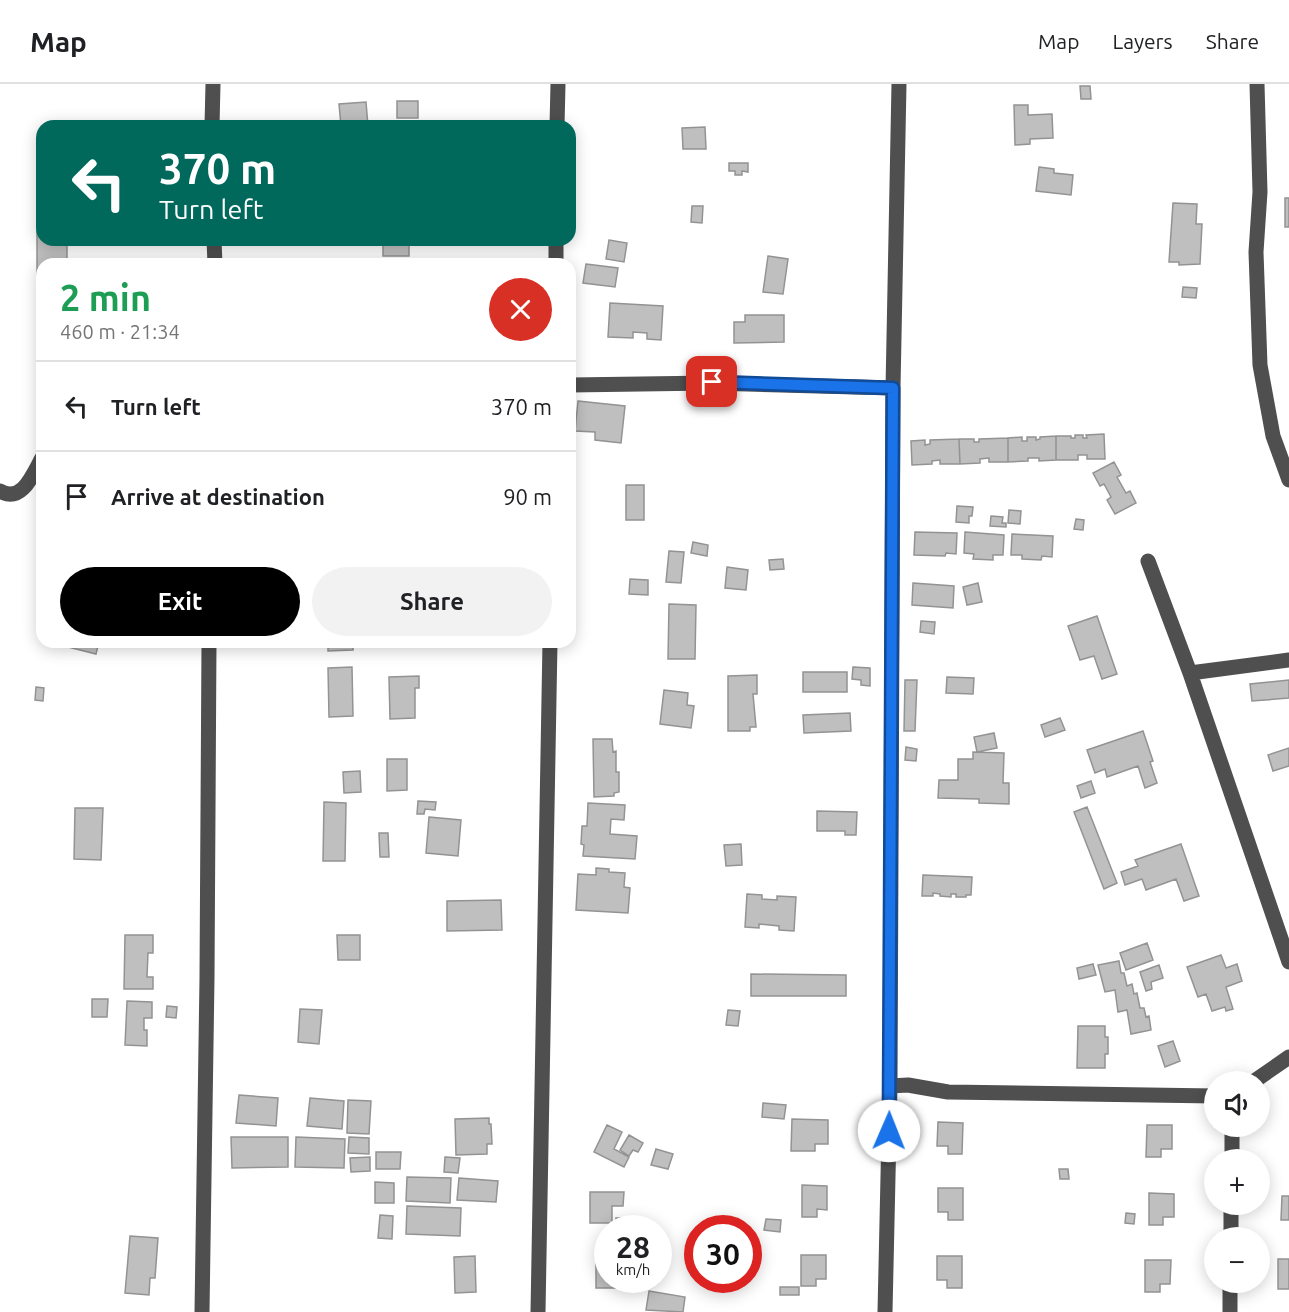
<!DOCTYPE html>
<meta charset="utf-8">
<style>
body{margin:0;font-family:Ubuntu,sans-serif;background:#f2f2f2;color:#202124;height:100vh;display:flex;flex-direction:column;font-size:22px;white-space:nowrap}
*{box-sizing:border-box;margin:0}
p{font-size:20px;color:#757577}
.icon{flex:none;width:33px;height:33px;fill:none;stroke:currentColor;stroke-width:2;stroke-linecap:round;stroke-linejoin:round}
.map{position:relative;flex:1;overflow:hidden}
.drawer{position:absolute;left:36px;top:174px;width:540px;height:390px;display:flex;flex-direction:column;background:#fff;border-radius:18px;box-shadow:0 3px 15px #0003}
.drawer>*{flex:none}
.banner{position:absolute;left:36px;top:36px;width:540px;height:126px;border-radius:18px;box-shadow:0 3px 15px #0003;background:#00695c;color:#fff;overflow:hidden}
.controls{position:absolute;left:1204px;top:987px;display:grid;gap:12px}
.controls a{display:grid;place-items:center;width:66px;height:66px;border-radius:50%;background:#fff;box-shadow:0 3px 15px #0003;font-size:30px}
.speed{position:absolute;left:594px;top:1131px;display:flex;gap:12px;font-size:30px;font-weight:700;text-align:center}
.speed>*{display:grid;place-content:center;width:78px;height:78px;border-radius:50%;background:#fff;box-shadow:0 3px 15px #0003;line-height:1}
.speed small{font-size:15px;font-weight:400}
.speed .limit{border:9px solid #d22;background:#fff;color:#111}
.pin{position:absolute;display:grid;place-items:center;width:51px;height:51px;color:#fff;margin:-26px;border-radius:12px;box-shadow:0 3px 9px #0006}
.me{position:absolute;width:66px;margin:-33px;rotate:1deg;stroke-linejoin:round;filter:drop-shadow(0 0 4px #0008)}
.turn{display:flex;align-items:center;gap:21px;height:126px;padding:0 24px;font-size:27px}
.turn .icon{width:78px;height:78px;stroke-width:2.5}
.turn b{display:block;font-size:42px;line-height:51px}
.round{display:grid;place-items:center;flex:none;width:63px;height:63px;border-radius:32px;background:#f2f2f2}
.headline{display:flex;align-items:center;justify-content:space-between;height:102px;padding:0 24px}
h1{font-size:36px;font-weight:700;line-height:45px;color:#1e9e55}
.action{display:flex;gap:12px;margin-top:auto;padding:12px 24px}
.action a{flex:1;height:69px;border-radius:36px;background:#000;color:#fff;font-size:24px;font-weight:700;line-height:69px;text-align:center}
.action a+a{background:#f2f2f2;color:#202124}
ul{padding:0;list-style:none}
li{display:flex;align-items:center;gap:18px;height:90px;padding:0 24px;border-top:2px solid #e0e0e0}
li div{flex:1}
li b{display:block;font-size:22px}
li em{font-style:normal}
header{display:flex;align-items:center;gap:36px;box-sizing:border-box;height:84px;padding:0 30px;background:#fff;border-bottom:2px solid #e0e0e0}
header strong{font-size:28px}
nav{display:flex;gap:33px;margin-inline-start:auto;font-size:21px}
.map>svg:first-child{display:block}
.building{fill:#bfbfbf;stroke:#939393;stroke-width:1.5}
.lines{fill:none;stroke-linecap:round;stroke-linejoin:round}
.minor{stroke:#4f4f4f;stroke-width:15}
.route-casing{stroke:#114b97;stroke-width:15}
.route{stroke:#1a73e8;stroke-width:10}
</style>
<header>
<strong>Map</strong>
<nav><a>Map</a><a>Layers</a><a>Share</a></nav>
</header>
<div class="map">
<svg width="1289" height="1228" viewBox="0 0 1289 1228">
<rect width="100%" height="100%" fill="#fff"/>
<path class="building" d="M1080,2H1090L1091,15H1081Z
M397,17H418V34H397Z
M366,18L368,42H341L339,20Z
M1014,21H1028V31L1052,30L1053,54L1030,55V60L1015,61Z
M705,43L706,65H683L682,44Z
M729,79H748V88L742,87V91H735V87H729Z
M1039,83L1054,85V89L1073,91L1071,111L1036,107Z
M1285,114H1289V143H1285Z
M1173,119L1197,120L1196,140H1202L1200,180L1179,181V178H1169Z
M692,122H703L702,139L691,138Z
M37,148H42V156H67V180H42V197H37Z
M383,156H409V172H383Z
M609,156L627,159L624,178L606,175Z
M768,172L788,175L783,210L763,208Z
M586,180L618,184L615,203L583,199Z
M1183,203L1197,204L1196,214L1182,213Z
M610,219L663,222L661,256L647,255V249L633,248V254L608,253Z
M745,231H784V258L734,259V238H745Z
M578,317L625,322L621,359L595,356V348L575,347Z
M1104,350L1105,375H1087V371H1078V376H1056V352H1071V354H1075V351H1083V354H1087L1086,351Z
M1056,352V376L1039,377V374H1028V377L1008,378V354L1022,353V357H1027V353H1036V356L1040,355V353Z
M1008,354V378H989V374L980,375V379L960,380L959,355H974V358H979V355Z
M959,355L960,380H940V376L932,377V380L912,381L911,357L925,356V361L930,360V356Z
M1114,378L1121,391L1117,393L1126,409L1130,407L1136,419L1115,430L1107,416L1111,413L1104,400L1100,402L1093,389Z
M626,401H644V436H626Z
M957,422L973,423L972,432H969V439L956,438Z
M1009,426L1021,427L1020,440L1008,439Z
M991,432L1003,433L1002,439H1006V443L990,442Z
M1076,435L1084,436L1083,446L1074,445Z
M915,448L957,449L956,470L946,469L945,472L914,471Z
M965,448L1004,451L1003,471H993V476L973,475L974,470L964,469Z
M1012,450L1053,452L1052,473L1042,472L1041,476L1022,475V471H1011Z
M693,458L708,461L707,472L691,469Z
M669,467L684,468L681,499L666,498Z
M783,475L784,485L770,486L769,476Z
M727,483L748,486L746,506L725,504Z
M630,495L648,496V511L629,510Z
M913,499L954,502L953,524L912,521Z
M978,499L982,518L967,521L963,503Z
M669,520L696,521L695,575H668Z
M1097,532L1117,590L1102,595L1094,572L1080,576L1068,542Z
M921,537L935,538L934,550L920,548Z
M65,558H99L96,570L64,562Z
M328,558H353V566L328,567Z
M352,583L353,632L329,633L328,584Z
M853,583L870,584V602L861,601V596L852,595Z
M803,588H847V608H803Z
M757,591V610H753L756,643H750V647H728V592Z
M419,592V604H415V634L390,635L389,593Z
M947,593L974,594L973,610L946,609Z
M905,596H917L915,647H904Z
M1289,596V614L1252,617L1250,600Z
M36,603L44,604L43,617L35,616Z
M664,606L688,609L687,621L694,622L691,644L660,640Z
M850,629L851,647L804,649L803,631Z
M1060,634L1065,646L1045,653L1041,641Z
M1143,647L1153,677L1150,678L1157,699L1145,704L1138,682L1107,693L1105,685L1095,689L1087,666Z
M994,649L997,664L977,668L974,653Z
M593,655H612L613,668L616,667V688H619V708L614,709V712L594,713Z
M906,663L917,665L916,677L905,676Z
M1289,664V682L1273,687L1268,671Z
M973,668L1004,669L1003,699H1009V720L979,719V715L938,714L939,696H958V675H973Z
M387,675H407V706L387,707Z
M360,687L361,708L344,709L343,688Z
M1091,697L1095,709L1081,714L1077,702Z
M418,717L436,718L435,726L425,725L424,730H417Z
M324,718L346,719L345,777H323Z
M588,719L625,721L624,736L611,735L610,750L637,752L635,775L583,772L584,761L581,760L582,742H587Z
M1087,723L1117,799L1104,805L1074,728Z
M75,724H103L101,776L74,775Z
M817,727L857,728L856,751H845V747H817Z
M429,733L461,736L458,772L426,769Z
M379,749H388L389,773H380Z
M741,760L742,781L726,782L724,761Z
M1181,760L1199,812L1184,817L1176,795L1146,806L1142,795L1125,801L1121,788L1138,782L1135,776Z
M596,784L609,785V788L625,789L624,803L630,804L628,829L576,826L578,790L596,791Z
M923,791L972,793L971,811H966V813H956V810H951V813L940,812V810L933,809V812H922Z
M747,810L762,811V815L777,816V812L796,813L794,847L779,846V842L759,840V844L745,843Z
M501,816L502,846L447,847V817Z
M125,851H153V869H148L147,893H153V905H124Z
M337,851H360V876H338Z
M1147,859L1153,876L1126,886L1120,869Z
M1221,871L1226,884L1237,880L1242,897L1226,903L1233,925L1226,927L1225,923L1212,927L1206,910L1198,913L1187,883Z
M1119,877L1121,889H1124L1127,902L1132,900L1134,910L1137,909L1140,924H1144L1146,933L1149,932L1151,946L1131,950L1127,926L1118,928L1115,906L1105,908L1098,881Z
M1093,880L1096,891L1079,895L1077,884Z
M1159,881L1163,894L1151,898L1152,905L1146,907L1140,888Z
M751,890L846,891V912H751Z
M92,915H108L107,933H92Z
M127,917L152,918V934H144V946H147V962L125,961Z
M167,922L177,923L176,934L166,933Z
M300,925L322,926L319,960L298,958Z
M728,926L740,927L738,942L726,941Z
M1078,942H1105V953H1108V970H1105V984H1077Z
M1173,957L1180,977L1165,983L1158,962Z
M239,1011L278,1014L276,1042L236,1039Z
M310,1014L344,1017L342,1045L307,1042Z
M348,1016L371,1017L369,1050L347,1049Z
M763,1019L786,1021L784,1035L762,1033Z
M489,1034V1040H491L492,1060H487V1070L456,1071L455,1035Z
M792,1035L828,1036V1060H815V1067H791Z
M938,1038L963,1039L962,1070H948V1062H937Z
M607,1041L622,1048L614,1065L629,1073L624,1083L594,1068Z
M1147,1041H1172V1065H1161V1073H1146Z
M629,1051L643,1059L638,1068L633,1066L629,1072L620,1066Z
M231,1053H288V1083L232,1084Z
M296,1053L345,1055L344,1084L295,1083Z
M349,1053L369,1054V1070L348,1069Z
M656,1065L673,1070L668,1085L651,1081Z
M376,1068H401L400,1085H376Z
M370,1073V1087L351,1088L350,1074Z
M445,1073L460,1074L458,1089L444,1088Z
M1059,1085H1068L1069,1095H1060Z
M407,1093L451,1094L450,1119L406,1117Z
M459,1094L498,1097L496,1118L457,1116Z
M375,1098L394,1099V1119H375Z
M802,1101L827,1102V1126L817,1125V1133H802Z
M938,1104H963V1136H948V1128H938Z
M590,1108H624L623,1122H612V1139H590Z
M1149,1109L1174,1110V1133H1163V1141H1149Z
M1282,1112H1289V1136H1281Z
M407,1122L461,1124L460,1152L406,1150Z
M1126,1129L1135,1130L1134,1140L1125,1139Z
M380,1131L393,1132L392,1155L378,1154Z
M616,1134H628V1144H616Z
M766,1135L781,1136L780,1148L764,1146Z
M130,1152L158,1154L155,1194H150L149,1211L125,1209Z
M801,1171H826V1195H816V1202H801Z
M475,1172L476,1208L455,1209L454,1173Z
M937,1172H962V1204H947V1196H937Z
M596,1174H608V1196H635V1204H596Z
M1278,1175H1289V1205H1278Z
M1145,1176H1171L1170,1200H1160V1208H1145Z
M780,1203H799V1211H780Z
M649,1207L685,1213L683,1228L646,1226Z"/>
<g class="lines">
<path class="minor" d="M1257,0L1260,108L1256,168L1260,281L1273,352L1289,396
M212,42L213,0
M557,42L558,0
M214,156L215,180
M556,180V156
M570,301L712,299L893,304
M0,407C22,420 33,390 42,374
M1148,477L1190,589L1289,878
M1190,589L1289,576
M1253,998L1289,973
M890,1002L908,1001L948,1008L1215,1012
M1232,1042V1076
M1231,1154V1120
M202,1228L207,894L209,558
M538,1228L550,558
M885,1228L890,1002L893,304L899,0
M1230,1228V1198"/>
</g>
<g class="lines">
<defs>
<path id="route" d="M712,298L893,304L889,1047"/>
</defs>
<use href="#route" class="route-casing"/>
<use href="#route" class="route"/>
</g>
</svg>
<div class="controls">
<a><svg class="icon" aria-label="sound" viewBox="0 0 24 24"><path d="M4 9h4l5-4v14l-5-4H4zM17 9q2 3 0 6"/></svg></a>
<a>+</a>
<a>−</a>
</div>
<div class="speed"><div>28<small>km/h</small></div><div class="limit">30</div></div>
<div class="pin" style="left:712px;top:298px;background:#d93025"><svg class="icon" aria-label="arrive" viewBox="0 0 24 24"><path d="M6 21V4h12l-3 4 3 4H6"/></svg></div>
<svg class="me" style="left:889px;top:1047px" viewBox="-20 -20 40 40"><circle r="19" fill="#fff"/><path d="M0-13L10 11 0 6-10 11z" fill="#1a73e8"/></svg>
<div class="banner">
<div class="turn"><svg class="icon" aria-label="left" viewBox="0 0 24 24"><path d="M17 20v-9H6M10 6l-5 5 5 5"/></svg><div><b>370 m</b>Turn left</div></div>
</div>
<section class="drawer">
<div class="headline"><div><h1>2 min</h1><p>460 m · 21:34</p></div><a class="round" style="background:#d93025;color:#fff"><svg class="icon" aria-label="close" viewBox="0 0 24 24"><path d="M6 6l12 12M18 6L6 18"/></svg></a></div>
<ul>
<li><svg class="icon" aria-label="left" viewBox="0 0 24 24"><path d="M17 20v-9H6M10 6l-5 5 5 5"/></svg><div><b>Turn left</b></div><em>370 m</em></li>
<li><svg class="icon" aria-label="arrive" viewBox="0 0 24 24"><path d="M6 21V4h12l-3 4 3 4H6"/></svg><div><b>Arrive at destination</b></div><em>90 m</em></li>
</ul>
<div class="action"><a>Exit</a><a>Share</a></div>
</section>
</div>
